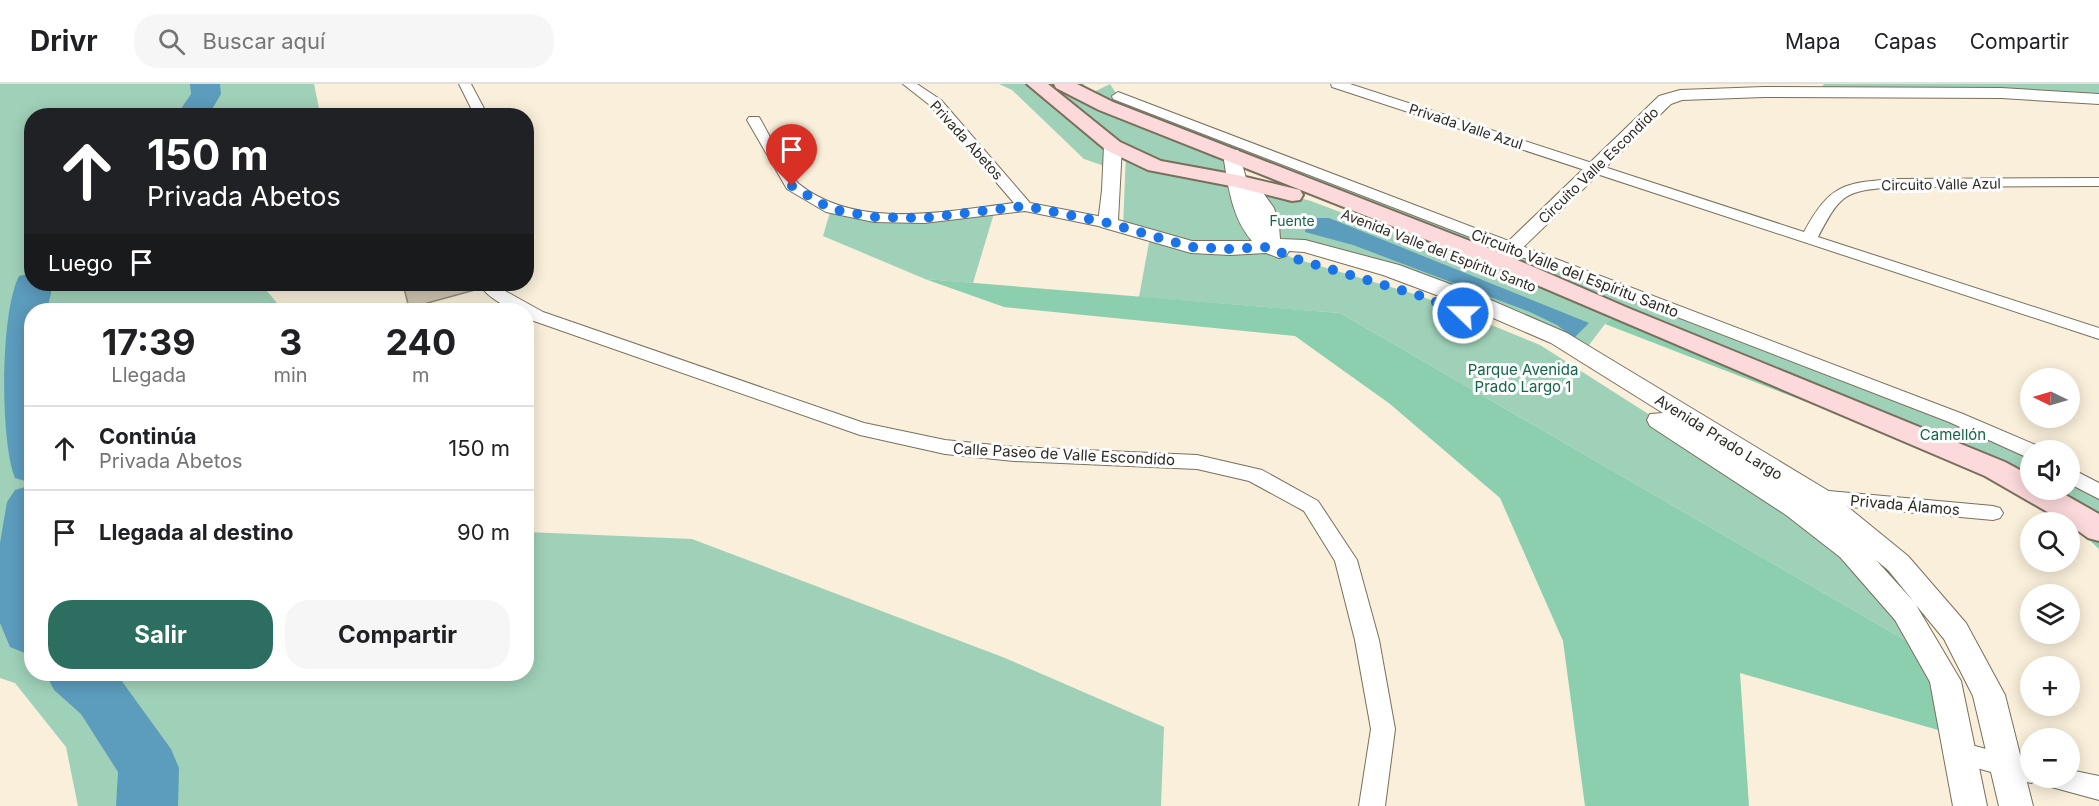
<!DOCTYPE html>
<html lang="es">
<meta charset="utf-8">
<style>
body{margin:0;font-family:Inter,sans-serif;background:#f6f6f6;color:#202124;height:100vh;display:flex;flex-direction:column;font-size:22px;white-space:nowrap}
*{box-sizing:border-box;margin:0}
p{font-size:20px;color:#757577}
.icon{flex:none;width:33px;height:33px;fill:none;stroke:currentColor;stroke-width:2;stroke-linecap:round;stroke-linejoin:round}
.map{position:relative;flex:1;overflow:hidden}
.panel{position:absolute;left:24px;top:219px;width:510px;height:378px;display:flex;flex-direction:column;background:#fff;border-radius:24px;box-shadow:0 3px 15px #0003}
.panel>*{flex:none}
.guide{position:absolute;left:24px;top:24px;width:510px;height:183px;border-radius:24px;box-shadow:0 3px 15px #0003;background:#202124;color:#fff;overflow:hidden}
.needle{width:39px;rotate:275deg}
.controls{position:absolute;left:2020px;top:284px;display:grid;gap:12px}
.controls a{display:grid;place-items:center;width:60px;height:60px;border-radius:50%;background:#fff;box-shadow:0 3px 15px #0003;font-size:30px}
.pin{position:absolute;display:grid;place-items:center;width:51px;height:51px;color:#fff;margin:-62px -26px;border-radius:50% 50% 50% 0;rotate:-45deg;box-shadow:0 0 6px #0007}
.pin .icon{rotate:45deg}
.me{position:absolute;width:66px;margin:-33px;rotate:292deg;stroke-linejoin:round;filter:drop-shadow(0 0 4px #0008)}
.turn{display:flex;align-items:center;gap:21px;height:126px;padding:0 24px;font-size:27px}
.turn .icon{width:78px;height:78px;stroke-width:2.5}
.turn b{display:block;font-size:42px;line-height:51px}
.then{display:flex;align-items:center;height:57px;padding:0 24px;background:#0003;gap:12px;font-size:22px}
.eta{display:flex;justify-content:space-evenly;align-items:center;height:102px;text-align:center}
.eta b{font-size:36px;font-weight:700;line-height:42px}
.primary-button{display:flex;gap:12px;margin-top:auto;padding:12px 24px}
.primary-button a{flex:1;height:69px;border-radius:24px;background:#2c6e5f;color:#fff;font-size:24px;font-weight:700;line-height:69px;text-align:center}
.primary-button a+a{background:#f6f6f6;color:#202124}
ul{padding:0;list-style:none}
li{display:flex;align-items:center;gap:18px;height:84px;padding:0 24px;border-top:2px solid #e0e0e0}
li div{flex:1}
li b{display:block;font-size:22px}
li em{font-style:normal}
header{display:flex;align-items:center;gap:36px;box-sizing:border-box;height:84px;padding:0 30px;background:#fff;border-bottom:2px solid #e0e0e0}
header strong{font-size:28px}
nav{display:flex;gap:33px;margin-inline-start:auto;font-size:21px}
.search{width:420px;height:54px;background:#f6f6f6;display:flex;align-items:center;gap:15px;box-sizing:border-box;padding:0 21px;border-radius:24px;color:#757577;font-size:22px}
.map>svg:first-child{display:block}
.green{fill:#9fd1b8;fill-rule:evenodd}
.forest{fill:#8ccfaf}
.water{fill:#5c9cbd}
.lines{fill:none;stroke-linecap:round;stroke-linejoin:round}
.river{fill:#5c9cbd;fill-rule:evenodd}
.building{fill:#cfc5b1;stroke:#948b78;stroke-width:1.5}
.minor-casing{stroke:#78705d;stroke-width:2}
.tertiary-casing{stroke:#78705d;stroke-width:2}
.secondary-casing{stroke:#78705d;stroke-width:4}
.minor{fill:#fff;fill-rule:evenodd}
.tertiary{fill:#fff;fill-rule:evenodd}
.secondary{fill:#fcd9da;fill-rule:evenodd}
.route{stroke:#1a73e8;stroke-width:10;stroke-dasharray:0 18}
.labels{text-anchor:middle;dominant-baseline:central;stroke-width:6;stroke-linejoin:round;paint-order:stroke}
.far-street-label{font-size:14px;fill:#2e2b23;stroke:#fdfdfd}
.far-park-label{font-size:14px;fill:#156548;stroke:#fdfdfd}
.street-label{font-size:15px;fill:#2e2b23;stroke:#fdfdfd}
.park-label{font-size:15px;fill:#156548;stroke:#fdfdfd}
</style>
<header>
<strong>Drivr</strong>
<div class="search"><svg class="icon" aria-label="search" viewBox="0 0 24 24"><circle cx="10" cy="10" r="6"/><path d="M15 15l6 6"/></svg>Buscar aquí</div>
<nav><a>Mapa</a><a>Capas</a><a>Compartir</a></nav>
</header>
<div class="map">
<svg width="2099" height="722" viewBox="0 0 2099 722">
<rect width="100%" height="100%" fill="#f9efda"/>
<path class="green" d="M0,0H314L320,29L311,32H32V200H261L283,226H32V590H526L527,448L692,455L1005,574L1164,643L1161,722H78L66,663L15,599L0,594Z
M999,0H1083L1092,9L1110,0L1118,12L2031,367V405L1619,229L1605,240L1583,269L1559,254L1305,161L1271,164L1293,174L1421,212L1540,261L1796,424L1924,567L1340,229L1139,213L1150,153L1123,143L1126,70L1114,63L1113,85L1084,75L1012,6ZM1233,71L1611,227L1546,206L1311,117L1237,97Z
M1824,0H2099V15L1818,8Z
M831,125L874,133L995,126L973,199L925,195L823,152Z
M2070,391L2099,408V446L2031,405H2070Z"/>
<path class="forest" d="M925,195L1340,229L1924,567L1945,648L1740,589L1749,722H1585L1563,557L1500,414L1390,320L1295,252L1004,223Z
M1619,229L1995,385L2081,433L2099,446V465L2070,438L1993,393L1910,358L1605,240Z"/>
<path class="water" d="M1316,134H1329L1589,239L1574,254L1557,241L1530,228L1353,161L1305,148L1306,141Z"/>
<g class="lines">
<path class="river" d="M190,0H220L221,10L208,32H176L191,10Z
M32,189V200H53L47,226H32V399L15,394C0,356 0,229 19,192Z
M32,401V572L10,563L0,539V459L7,418L15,406Z
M46,590H113L121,596L171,665L179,684L178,722H116L118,688L81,630L54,606Z"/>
</g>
<path class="building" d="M403,200H474L475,206L409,224Z"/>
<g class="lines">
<defs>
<path id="minor" d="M459,0H471L488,32H475Z
M903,0H917L941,16L1030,119L1108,134L1116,139L1108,144L1025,127L924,139L874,138L826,128L787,105L747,36L749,33H759C768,48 789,92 799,100C858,147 946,127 1014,119L931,22Z
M1331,0H1350L1804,148C1830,101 1842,99 1894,95L2099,94V102L1894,103C1845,107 1841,109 1818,153L2099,244V255L1332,3Z
M1118,8L1963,330L2038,362L2040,366H2031V374L2024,372L1949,338L1113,15L1112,12Z
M479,200H495L498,203L543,228L864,339L945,356L1014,363L1197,371L1262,386L1318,417L1357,476L1379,556L1395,645L1385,722H1359L1371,645L1355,556L1335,477L1304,427L1249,397L1197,385L1014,377L945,370L860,351L531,236L526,233V226C508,226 489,215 479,200Z
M2070,384L2099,399V415L2070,400Z
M1818,406L1993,422L2000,424L2003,429L2000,434L1993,436L1818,420L1811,418L1808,413L1811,408Z
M1960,658L2031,677V693H2070V686L2099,692V716L2044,701L2041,694L2031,699L1951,677L1947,669L1951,661Z"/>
<path id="tertiary" d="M1764,3L2001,4L2099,10V20L2001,14L1764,13L1682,16L1671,20L1509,177L1502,179L1495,177L1492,173L1659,12L1680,6Z
M1113,57L1119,58L1122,62L1118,136L1192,157H1252C1231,133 1228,100 1223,70L1226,66H1238L1246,94L1261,106L1274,124L1279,141L1280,155L1305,156L1399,181L1479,211L1567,249L1827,406L1908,472L1966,539L2005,611L2033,722H1999L1973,612L1944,555L1916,521L1961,597L1987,722H1953L1930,598L1895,536L1840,473L1786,431L1650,342L1647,336L1650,330L1663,329L1551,259L1463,221L1383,191L1304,168L1289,167L1286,172L1279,174L1266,169L1230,171L1191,169L1101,143L1098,139L1102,106L1104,62L1107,58ZM1876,476L1888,486L1914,518Z"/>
<path id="secondary" d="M1027,0H1048L1120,58L1161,77L1237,91L1300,106L1303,111L1300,116L1292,117L1236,103L1148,86L1106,66Z
M1054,0H1077L1113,18L1506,171L1628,224L2005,378L2031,392V405H2055L2099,430V457L2088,454L2070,441V438H2065L1985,392L1490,181L1099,26L1056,4Z"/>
</defs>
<use href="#minor" class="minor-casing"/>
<use href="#tertiary" class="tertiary-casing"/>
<use href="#secondary" class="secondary-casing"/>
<use href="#minor" class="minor"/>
<use href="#tertiary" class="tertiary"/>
<use href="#secondary" class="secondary"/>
</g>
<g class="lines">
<path class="route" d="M792,102L831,125L874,133L924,134L1025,122L1108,139L1191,163L1230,165L1269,163L1293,174L1421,212L1463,229"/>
</g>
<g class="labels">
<g class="far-street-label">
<text transform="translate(1466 42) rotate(18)">Privada Valle Azul</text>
<text transform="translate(967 56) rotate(48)">Privada Abetos</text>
<text transform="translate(1598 81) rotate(-44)">Circuito Valle Escondido</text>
<text transform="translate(1941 100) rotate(-1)">Circuito Valle Azul</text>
<text transform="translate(1439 166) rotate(21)">Avenida Valle del Espíritu Santo</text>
</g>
<g class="far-park-label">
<text x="1292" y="136">Fuente</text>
</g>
<g class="street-label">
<text transform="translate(1575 189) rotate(21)">Circuito Valle del Espíritu Santo</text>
<text transform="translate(1719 353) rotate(32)">Avenida Prado Largo</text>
<text transform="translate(1064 370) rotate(3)">Calle Paseo de Valle Escondido</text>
<text transform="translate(1905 421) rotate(5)">Privada Álamos</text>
</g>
<g class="park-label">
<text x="1523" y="285">Parque Avenida<tspan x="1523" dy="17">Prado Largo 1</tspan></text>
<text x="1953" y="350">Camellón</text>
</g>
</g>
</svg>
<div class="controls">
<a><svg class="needle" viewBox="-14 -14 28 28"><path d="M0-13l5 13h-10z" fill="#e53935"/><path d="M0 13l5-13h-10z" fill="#757577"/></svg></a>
<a><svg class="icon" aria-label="sound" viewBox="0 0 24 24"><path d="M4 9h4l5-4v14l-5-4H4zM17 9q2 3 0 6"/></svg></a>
<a><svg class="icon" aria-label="search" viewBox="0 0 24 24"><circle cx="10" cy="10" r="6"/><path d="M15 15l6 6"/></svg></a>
<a><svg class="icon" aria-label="layers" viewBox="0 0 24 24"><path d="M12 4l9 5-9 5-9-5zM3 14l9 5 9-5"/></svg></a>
<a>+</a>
<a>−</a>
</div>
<div class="pin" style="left:792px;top:102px;background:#d93025"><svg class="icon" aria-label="arrive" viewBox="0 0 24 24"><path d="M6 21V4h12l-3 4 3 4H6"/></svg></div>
<svg class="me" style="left:1463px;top:229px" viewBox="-20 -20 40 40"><circle r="17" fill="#1a73e8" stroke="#fff" stroke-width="3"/><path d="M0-11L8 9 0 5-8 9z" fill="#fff"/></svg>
<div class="guide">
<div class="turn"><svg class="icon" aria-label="ahead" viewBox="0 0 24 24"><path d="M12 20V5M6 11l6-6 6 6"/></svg><div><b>150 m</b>Privada Abetos</div></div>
<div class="then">Luego<svg class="icon" aria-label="arrive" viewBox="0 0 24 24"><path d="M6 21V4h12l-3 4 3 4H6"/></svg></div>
</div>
<section class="panel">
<div class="eta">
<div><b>17:39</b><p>Llegada</p></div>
<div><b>3</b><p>min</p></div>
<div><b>240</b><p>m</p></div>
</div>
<ul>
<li><svg class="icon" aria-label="ahead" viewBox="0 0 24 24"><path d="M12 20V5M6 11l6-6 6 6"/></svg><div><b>Continúa</b><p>Privada Abetos</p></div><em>150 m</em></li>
<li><svg class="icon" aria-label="arrive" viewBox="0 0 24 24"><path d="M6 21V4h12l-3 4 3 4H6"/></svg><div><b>Llegada al destino</b></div><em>90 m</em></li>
</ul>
<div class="primary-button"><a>Salir</a><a>Compartir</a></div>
</section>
</div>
